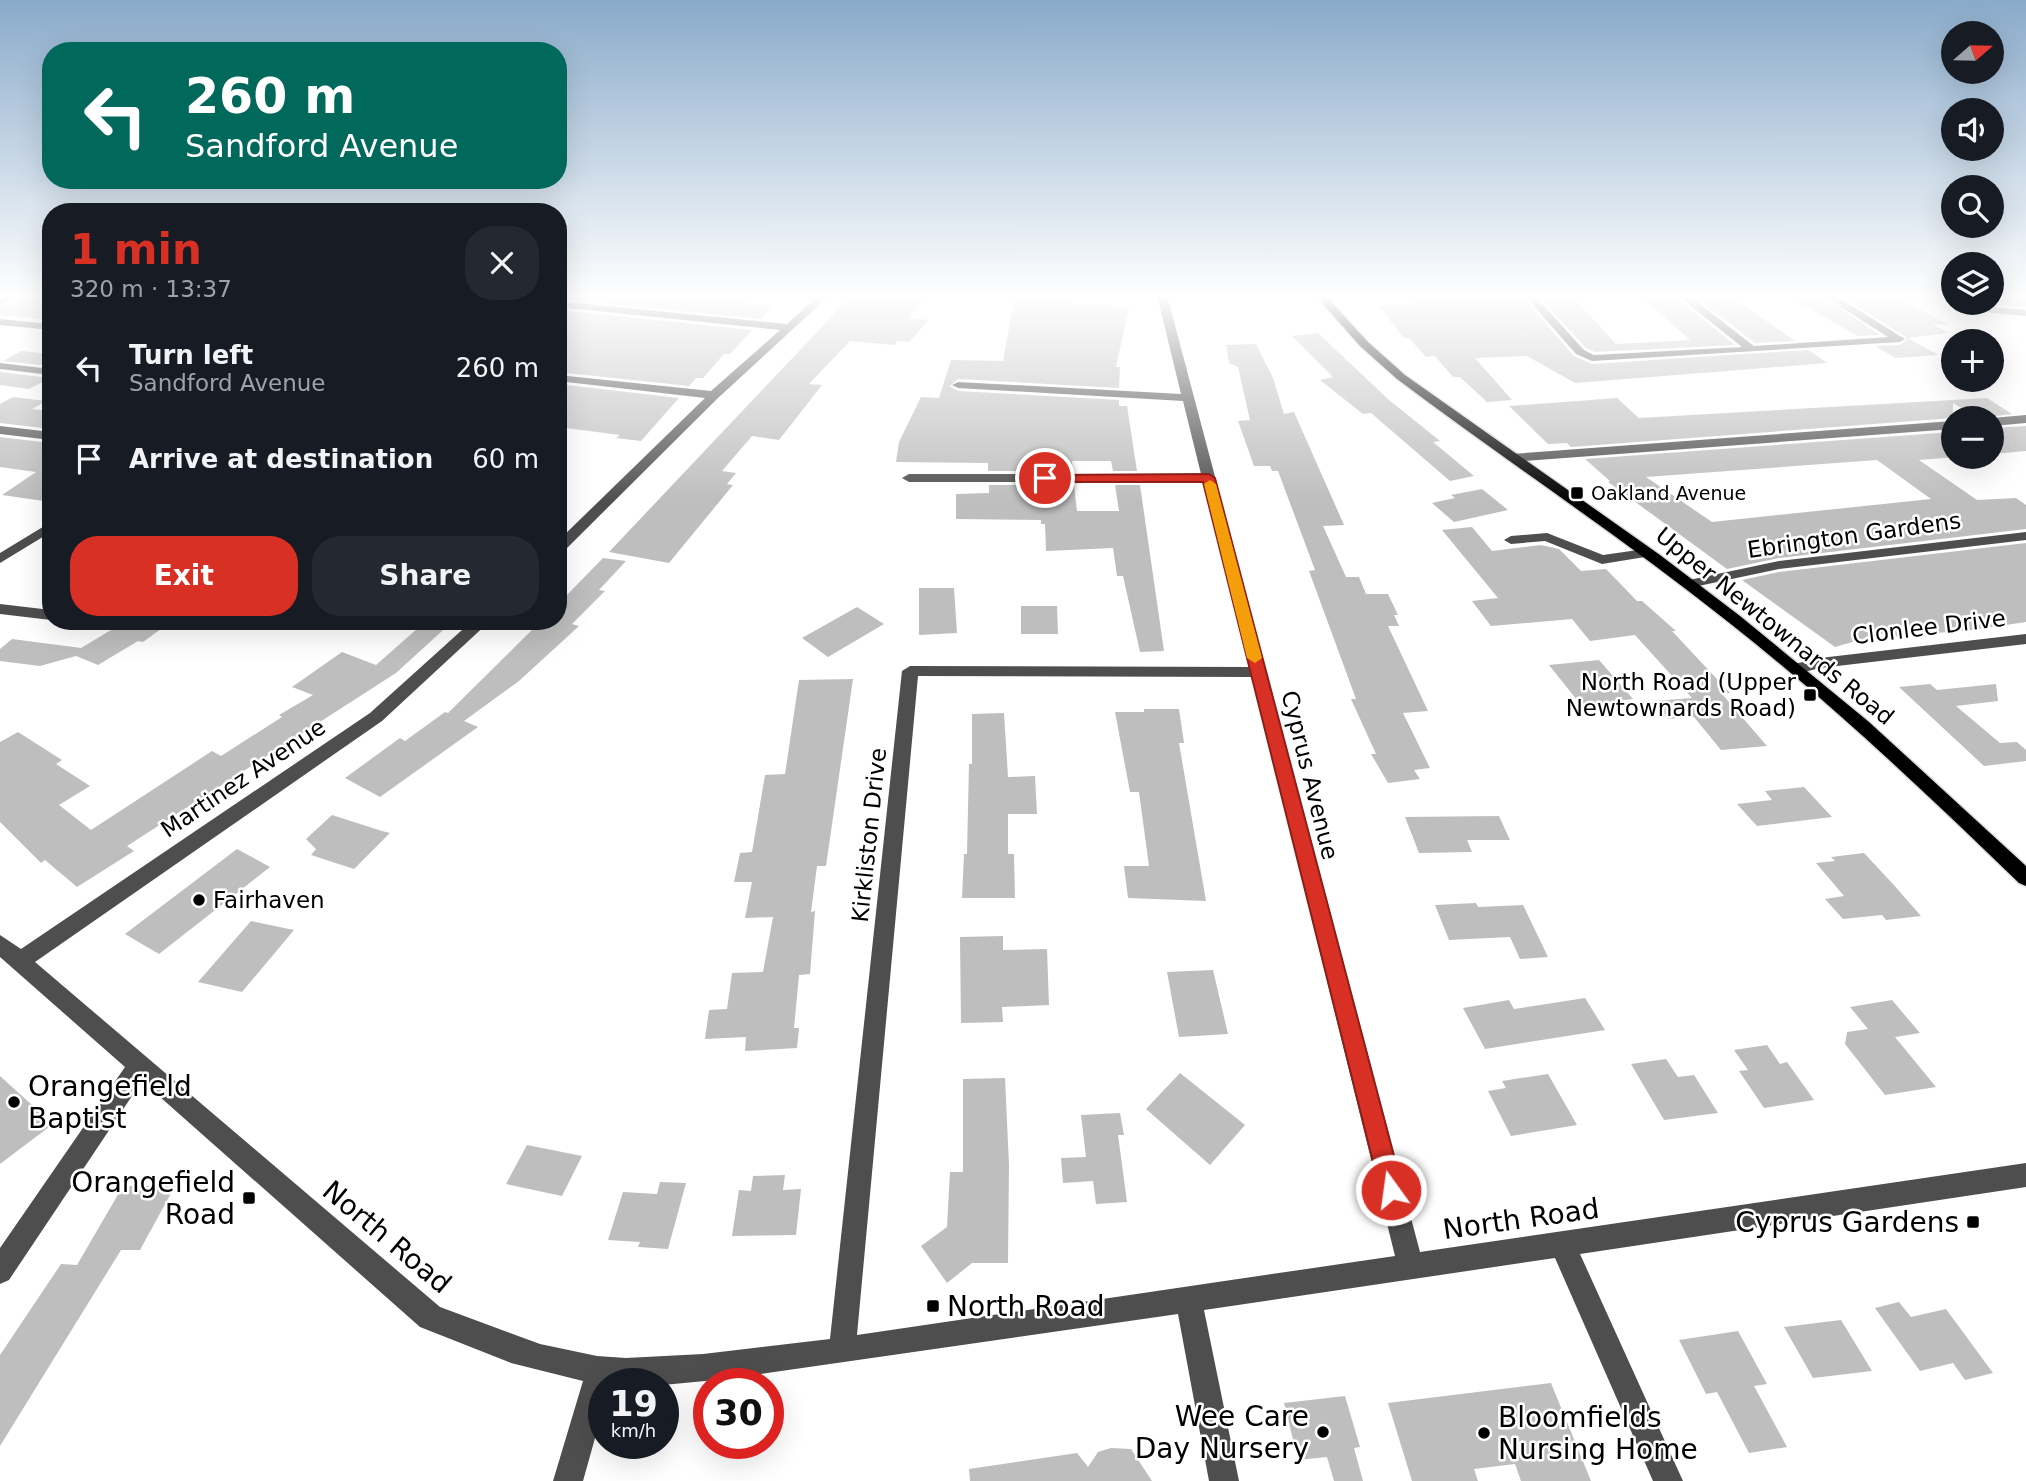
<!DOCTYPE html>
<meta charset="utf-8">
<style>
body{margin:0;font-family:"DejaVu Sans",sans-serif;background:#242831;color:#f1f3f6;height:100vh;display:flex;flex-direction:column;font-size:26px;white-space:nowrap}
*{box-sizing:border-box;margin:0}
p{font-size:23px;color:#9ea1a6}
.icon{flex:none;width:38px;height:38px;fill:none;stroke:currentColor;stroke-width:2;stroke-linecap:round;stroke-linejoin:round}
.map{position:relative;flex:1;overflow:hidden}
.panel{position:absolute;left:42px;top:203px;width:525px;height:427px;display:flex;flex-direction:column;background:#171b24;border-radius:28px;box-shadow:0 7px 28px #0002}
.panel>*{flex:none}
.guide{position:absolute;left:42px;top:42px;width:525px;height:147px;border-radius:28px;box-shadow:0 7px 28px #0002;background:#00695c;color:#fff;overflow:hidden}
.needle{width:46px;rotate:70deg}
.tools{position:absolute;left:1941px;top:21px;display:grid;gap:14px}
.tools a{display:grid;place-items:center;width:63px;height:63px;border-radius:50%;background:#171b24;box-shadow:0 7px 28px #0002;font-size:35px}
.speed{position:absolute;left:588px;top:1368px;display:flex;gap:14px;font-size:35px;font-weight:700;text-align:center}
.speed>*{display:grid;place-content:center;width:91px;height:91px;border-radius:50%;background:#171b24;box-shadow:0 7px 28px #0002;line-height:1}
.speed small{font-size:18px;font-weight:400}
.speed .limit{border:10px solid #d22;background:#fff;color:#111}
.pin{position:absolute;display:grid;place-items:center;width:60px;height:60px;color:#fff;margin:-30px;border:4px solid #fff;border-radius:50%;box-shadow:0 2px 7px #0007}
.me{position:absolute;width:77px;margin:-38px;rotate:346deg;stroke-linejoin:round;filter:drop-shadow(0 0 5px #0008)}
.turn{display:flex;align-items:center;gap:24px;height:147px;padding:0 28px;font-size:32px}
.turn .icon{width:91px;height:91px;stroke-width:2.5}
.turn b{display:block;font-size:49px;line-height:60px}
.round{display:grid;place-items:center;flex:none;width:74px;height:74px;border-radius:28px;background:#242831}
.headline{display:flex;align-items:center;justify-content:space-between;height:119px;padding:0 28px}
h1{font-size:42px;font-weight:800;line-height:52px;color:#d93025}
.cta{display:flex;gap:14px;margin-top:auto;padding:14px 28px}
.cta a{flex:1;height:80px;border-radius:28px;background:#d93025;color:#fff;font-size:28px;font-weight:800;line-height:80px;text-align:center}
.cta a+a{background:#242831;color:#f1f3f6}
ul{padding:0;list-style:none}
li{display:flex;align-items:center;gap:21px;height:91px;padding:0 28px}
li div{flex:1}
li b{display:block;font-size:26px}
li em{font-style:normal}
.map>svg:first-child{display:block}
.building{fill:#bebebe;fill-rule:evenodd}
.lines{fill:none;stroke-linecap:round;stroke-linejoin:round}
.major-casing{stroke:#dbdbdb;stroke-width:3}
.minor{fill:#4e4e4e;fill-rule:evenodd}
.major{fill:#000;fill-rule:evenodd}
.route{fill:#d93025;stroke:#8d1f18;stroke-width:2}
.slow{fill:#f59e0b}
.poi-dot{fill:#000;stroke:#fff;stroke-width:2.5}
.labels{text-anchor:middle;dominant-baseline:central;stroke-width:5;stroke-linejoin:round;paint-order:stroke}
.far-poi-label{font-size:19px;fill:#000;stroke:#fff;text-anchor:start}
.street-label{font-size:23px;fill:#000;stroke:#fff}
.poi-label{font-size:23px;fill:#000;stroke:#fff;text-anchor:end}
.near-poi-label{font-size:28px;fill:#000;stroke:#fff;text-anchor:start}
.near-street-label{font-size:28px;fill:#000;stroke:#fff}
</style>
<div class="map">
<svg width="2026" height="1481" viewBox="0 0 2026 1481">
<rect width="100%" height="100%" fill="#fff"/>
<path class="building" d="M23,295H51V320L0,315V306Z
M578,295H674L772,306L761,319L572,300Z
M852,295H927L909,318L929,320L909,342L897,341L895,345L850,341L809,384L822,385L779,440L752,436L722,471L736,473L727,484L733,485L669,563L609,552Z
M1020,295L1072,300L1069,303L1129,307L1116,367H1120L1119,388L958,379L950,386L958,391L1119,400V406H1127L1137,471H1113L1111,461H1072L1073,471H988V463L896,462L899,442L921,397L939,398L951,360L1003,361L1014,301Z
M1406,295H1435L1438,298L1508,295L1509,299H1524L1574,356L1592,364L1809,350L1827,363L1575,383L1527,356L1475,358L1512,400L1487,402L1460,377H1453L1435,356L1426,357L1409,338H1404L1379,306L1414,305Z
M1786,295H1820L1880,335L1858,336Z
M1839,295H1881L1892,301L1903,300L1949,325L1933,324L1949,333L1908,338L1938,355L1896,358L1875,346L1900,345L1907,340L1906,337Z
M1992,295H2026V307L2002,305Z
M1694,296L1735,299L1795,341L1755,343Z
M1675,297L1735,345L1595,352L1586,348L1541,299L1574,298L1616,344L1690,340L1643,298Z
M560,310L752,330L730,354H724L703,378H696L689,386L558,372Z
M1318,333L1389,400L1440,441L1433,442L1474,476L1450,481L1371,413L1363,414L1320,380L1333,377L1292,336Z
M1256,344L1273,378L1284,414L1294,412L1344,525L1323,526L1346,577H1359L1366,594H1388L1398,615H1394L1399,626H1388L1428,711L1403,713L1430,768L1414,770L1420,779L1388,783L1371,754H1376L1351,699H1356L1309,571L1315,570L1278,471H1272L1270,466H1254L1238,421L1250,420L1238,367L1229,363L1226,345Z
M21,351L51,354V366L3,361Z
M0,372L50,378L29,389L0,385Z
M558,384L679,398L641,441L616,438L620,435L558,427Z
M13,397L46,401L32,409L51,411V429L0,423V404Z
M1617,398L1639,418L1987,398L2012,414L1979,418L1953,403V418L1571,447L1567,443L1548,444L1509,406Z
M2026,426V451L1992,454V428Z
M1953,432V457H1956L1919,460L1977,500L2016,498L2026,505V529L1779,558L1727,569L1608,482L1610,481L1585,459ZM1877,460L1931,499L1712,522L1646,477Z
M0,437L51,443V502L2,495L36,472L0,467Z
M989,485H1074L1077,511H1119L1115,485H1140L1164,651L1140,652L1123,576H1117L1113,548L1046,551L1045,524H1041V520L956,519V494L989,493Z
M1482,489L1508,510L1454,522L1432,503L1455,498L1451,495Z
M1472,527L1492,551L1541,545L1559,549L1581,571L1606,569L1637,601H1642L1676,631H1672L1730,693L1722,694L1767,746L1721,750L1694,717L1668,719L1654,701L1692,698L1635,635L1590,641L1572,619L1491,626L1472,601L1498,598L1442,530Z
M2026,543V622L1972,630L1889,637L1884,633L1835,647L1742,580L1779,572Z
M603,558L626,561L599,590L605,591L572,624L579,626L519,681L464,721L478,727L380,797L345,778L400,738L405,741L445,712L448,713L541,621H558V606L565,599H563Z
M919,588H954L957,633L919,635Z
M1021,606H1057L1058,634H1021Z
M857,607L884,624L828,657L802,638Z
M117,621H172L143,642L138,641L98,665L76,656L40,666L0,661V649L12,639L81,648L116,627Z
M426,621H453L396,673L127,846L134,851L77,887L45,860L41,863L0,822V742L18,732L62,760L56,764L90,786L59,805L91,830L212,751L221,756L282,717L279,715L313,695L292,687L342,652L376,665Z
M1599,660L1633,699L1581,705L1549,665Z
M853,679L826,866H817L811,912L815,911L810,974L799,975L794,1028H799L797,1048L745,1051L746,1037L705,1039L709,1010L727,1009L732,973L763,972L773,917L745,918L752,882H734L740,853L752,852L765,775L785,774L799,680Z
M1930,684L1937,690L1996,684L1998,701L1956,706L2000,743L2017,742L2026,750V761L1984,766L1899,687Z
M1144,709H1179L1184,743H1179L1206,901L1128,898L1124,866H1149L1139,792H1130L1115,712H1144Z
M1004,713L1008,777L1035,776L1037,814H1008V854H1014L1015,898H962L964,854H967L969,764H972V714Z
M1804,787L1832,817L1757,826L1737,804L1772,800L1765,791Z
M332,815L382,831L390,833L354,869L311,855L316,849L306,839Z
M1499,816L1510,840H1467L1472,852L1419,853L1405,817Z
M237,849L270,867L159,954L125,934Z
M1864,853L1892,883L1921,916L1886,920L1882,915L1843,919L1825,899L1844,896L1816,863L1835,861L1831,857Z
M1476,903L1478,907L1523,905L1548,957L1520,959L1510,937L1449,940L1435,905Z
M251,921L294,930L242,992L198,982Z
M1003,936V950L1047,949L1049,1005L1002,1007L1003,1022L961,1023L960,937Z
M1213,970L1228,1034L1179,1037L1167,972Z
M1585,998L1605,1030L1485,1049L1463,1008L1509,1000L1514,1009Z
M1892,1000L1920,1033L1895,1037L1936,1087L1885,1095L1845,1044L1847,1032L1868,1029L1850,1007Z
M1767,1045L1780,1064L1787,1062L1814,1100L1764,1108L1739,1071L1748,1070L1734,1050Z
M1666,1059L1678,1077L1694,1075L1718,1113L1664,1120L1631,1064Z
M1180,1073L1245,1125L1210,1165L1146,1109Z
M1548,1074L1577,1125L1511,1136L1488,1091L1506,1088L1502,1081Z
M0,1076L53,1124L0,1164Z
M1005,1078L1009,1165L1008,1263H972L947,1283L921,1246L947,1227L950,1172H963V1079Z
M1120,1113L1124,1135H1118L1127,1202L1096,1204L1093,1181L1063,1183L1061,1158L1086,1157L1081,1115Z
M527,1145L582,1156L562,1196L506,1184Z
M785,1175L783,1190L801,1189L796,1235L732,1236L739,1190L751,1191L753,1176Z
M660,1182L686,1183L668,1249L638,1247L640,1242L608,1240L623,1192L657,1194Z
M123,1186H175L140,1250H121L0,1446V1355L61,1264L77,1265Z
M1899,1302L1911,1317L1946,1309L1993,1373L1965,1380L1953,1363L1920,1371L1875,1308Z
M1841,1320L1872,1371L1813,1378L1784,1327Z
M1738,1331L1767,1384L1754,1386L1787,1447L1749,1453L1717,1392L1706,1394L1679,1340Z
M1551,1383L1591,1481H1521L1515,1464L1474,1469L1478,1481H1412L1388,1403Z
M1345,1396L1360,1447L1354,1448L1363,1481H1334L1327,1457L1298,1460L1284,1403Z
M1111,1448L1131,1449L1152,1481H970L969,1469L1077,1453L1088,1467L1098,1452Z"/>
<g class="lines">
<defs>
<path id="major" d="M1315,295H1325L1368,342L1405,375L1660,555L1740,616L1869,722L2026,866V886L2019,883C1925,792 1830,702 1727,621C1620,536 1506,461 1397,379L1360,346Z"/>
</defs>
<use href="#major" class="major-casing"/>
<path class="minor" d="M7,295H21L0,304V297Z
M819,295H830L718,398L563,552L558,553V541L705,398L558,381V375L711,391L780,330L558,307V301L787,324Z
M1157,295H1167L1420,1252L2026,1163V1187L1580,1254L1683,1481H1653L1555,1258L1204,1310L1239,1481H1209L1178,1314L726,1379L663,1385L604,1384V1406L583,1481H553L583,1381L511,1363L420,1327L142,1081L9,1280L0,1284V1248L125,1067L0,957V935L21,949L370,713L472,621H490L382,721L35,962L440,1307L540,1344L597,1356L626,1358L703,1354L830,1339L902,671L910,666L1249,667L1203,482H909L902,478L909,474H1201L1183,401L958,388L952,385L958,382L1181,394ZM918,676L1252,677L1395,1256L857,1335Z
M1524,295H1534L1584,350L1594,355L1742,347L1677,295H1688L1754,346L1888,337L1822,295H1834L1905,339L1900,342L1592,361L1576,354Z
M1959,304L2026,310V316L1955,309L1954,307Z
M0,319L51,324V330L0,325Z
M0,363L51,369V375L0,369Z
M2026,415V423L1992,426V418Z
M1953,421V429L1512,462L1506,458L1512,454Z
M0,426L51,432V440L0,434Z
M51,522V532L0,563V553Z
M2026,532V540L1779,569L1689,588L1682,584L1689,580L1779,561Z
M1547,533L1603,555L1645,549L1652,553L1645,557L1602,564L1545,541L1511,544L1504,540L1511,536Z
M0,604L51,610V620L0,614Z
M2026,634V644L1820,668L1796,674L1788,669L1790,665L1820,658Z"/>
<use href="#major" class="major"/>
</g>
<linearGradient id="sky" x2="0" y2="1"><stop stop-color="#89aaca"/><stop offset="0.59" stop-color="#fff"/><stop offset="1" stop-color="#fff" stop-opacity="0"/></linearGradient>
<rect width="2026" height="502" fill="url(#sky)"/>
<path class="route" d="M1209,474L1215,478L1403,1190L1399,1198L1391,1202L1383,1198L1380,1190L1203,482H1045L1039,478L1045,475Z"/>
<path class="slow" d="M1210,480L1216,484L1262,658L1255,663L1247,658L1204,484Z"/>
<g class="poi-dot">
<rect x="1570" y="486" width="14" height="14" rx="3.5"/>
<rect x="1803" y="688" width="14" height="14" rx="3.5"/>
<circle cx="199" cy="900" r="7"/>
<circle cx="14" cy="1102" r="7"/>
<rect x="242" y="1191" width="14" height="14" rx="3.5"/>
<rect x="1966" y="1215" width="14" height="14" rx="3.5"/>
<rect x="926" y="1299" width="14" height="14" rx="3.5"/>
<circle cx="1323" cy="1432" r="7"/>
<circle cx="1484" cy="1433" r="7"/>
</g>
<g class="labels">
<g class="far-poi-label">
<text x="1591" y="493">Oakland Avenue</text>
</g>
<g class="street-label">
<text transform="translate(1854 535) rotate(-8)">Ebrington Gardens</text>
<text transform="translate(1775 626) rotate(39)">Upper Newtownards Road</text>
<text transform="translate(1929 627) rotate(-7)">Clonlee Drive</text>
<text transform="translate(1310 775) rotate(76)">Cyprus Avenue</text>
<text transform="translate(243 778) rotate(-34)">Martinez Avenue</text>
<text transform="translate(869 835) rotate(-84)">Kirkliston Drive</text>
</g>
<g class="poi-label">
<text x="1796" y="682">North Road (Upper<tspan x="1796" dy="26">Newtownards Road)</tspan></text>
<text x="213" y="900" text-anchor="start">Fairhaven</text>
</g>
<g class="near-poi-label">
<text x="28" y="1086">Orangefield<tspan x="28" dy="32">Baptist</tspan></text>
<text x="235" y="1182" text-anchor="end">Orangefield<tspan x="235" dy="32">Road</tspan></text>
<text x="1959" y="1222" text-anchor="end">Cyprus Gardens</text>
<text x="947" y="1306">North Road</text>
<text x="1309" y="1416" text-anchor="end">Wee Care<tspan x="1309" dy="32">Day Nursery</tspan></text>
<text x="1498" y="1417">Bloomfields<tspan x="1498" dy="32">Nursing Home</tspan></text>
</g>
<g class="near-street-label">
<text transform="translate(1521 1219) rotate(-8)">North Road</text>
<text transform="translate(387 1237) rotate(40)">North Road</text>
</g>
</g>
</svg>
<div class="tools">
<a><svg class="needle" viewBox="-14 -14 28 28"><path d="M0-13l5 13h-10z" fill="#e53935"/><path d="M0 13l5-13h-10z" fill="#9ea1a6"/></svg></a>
<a><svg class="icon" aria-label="sound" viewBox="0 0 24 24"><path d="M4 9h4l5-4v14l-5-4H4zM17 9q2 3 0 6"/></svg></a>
<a><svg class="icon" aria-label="search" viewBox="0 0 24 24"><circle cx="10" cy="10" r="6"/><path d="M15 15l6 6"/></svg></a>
<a><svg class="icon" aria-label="layers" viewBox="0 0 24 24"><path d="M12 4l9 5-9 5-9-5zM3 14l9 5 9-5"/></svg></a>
<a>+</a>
<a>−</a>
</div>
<div class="speed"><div>19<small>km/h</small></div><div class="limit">30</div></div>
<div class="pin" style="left:1045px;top:478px;background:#d93025"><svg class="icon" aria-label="arrive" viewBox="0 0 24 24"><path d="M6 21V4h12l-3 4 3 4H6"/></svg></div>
<svg class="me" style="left:1391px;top:1190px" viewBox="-20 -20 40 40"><circle r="17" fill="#d93025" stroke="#fff" stroke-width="3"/><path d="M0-11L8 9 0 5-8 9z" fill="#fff"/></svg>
<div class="guide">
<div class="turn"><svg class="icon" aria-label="left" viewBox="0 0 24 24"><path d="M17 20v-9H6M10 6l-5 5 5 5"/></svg><div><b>260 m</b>Sandford Avenue</div></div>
</div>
<section class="panel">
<div class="headline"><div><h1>1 min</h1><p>320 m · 13:37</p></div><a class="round"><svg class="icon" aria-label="close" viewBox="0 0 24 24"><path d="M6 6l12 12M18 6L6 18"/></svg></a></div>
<ul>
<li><svg class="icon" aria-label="left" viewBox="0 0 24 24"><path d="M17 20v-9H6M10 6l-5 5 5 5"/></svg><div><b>Turn left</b><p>Sandford Avenue</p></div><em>260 m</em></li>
<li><svg class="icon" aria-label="arrive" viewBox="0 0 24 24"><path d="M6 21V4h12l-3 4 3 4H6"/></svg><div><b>Arrive at destination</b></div><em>60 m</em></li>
</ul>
<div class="cta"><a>Exit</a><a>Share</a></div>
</section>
</div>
